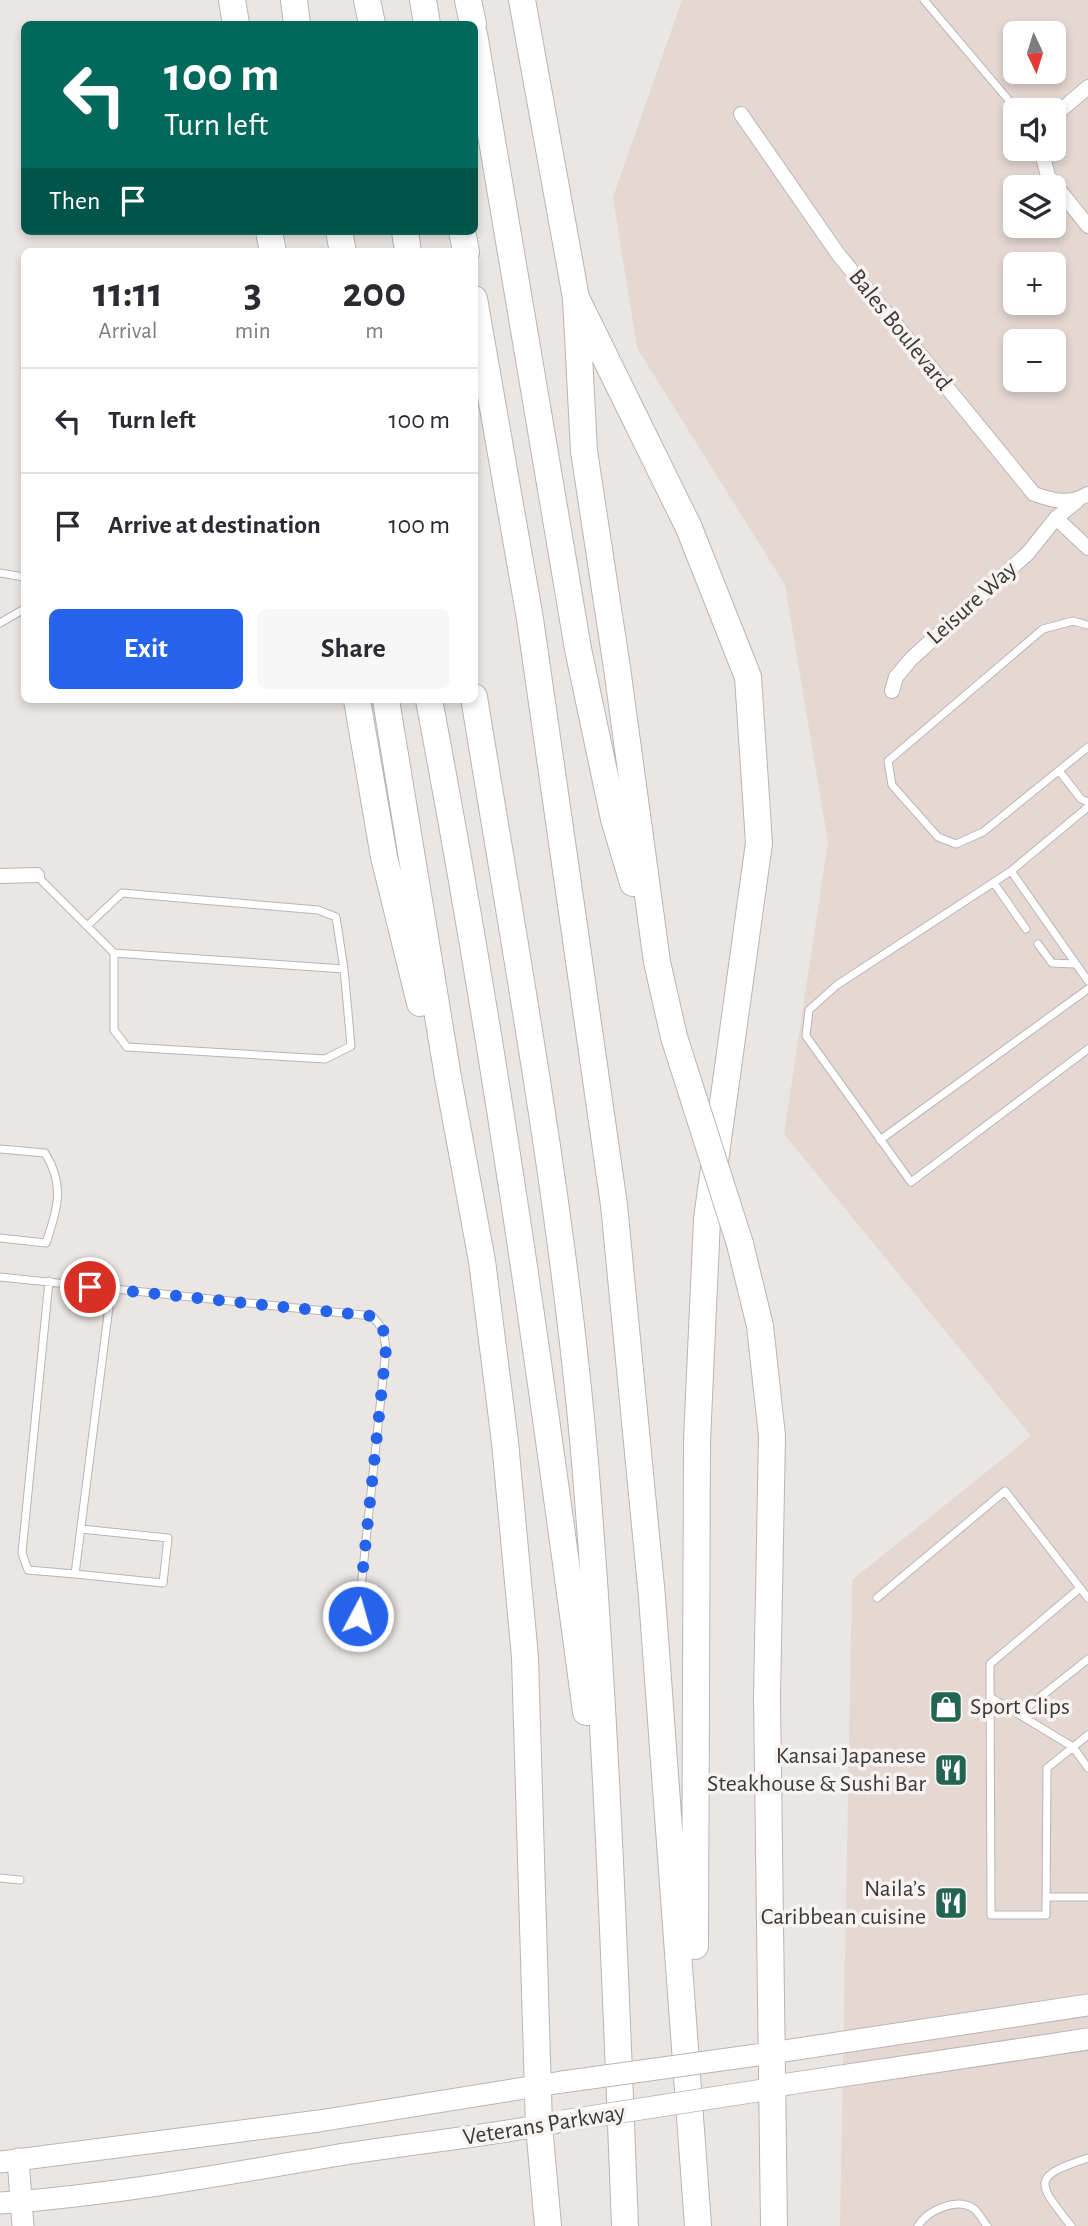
<!DOCTYPE html>
<meta charset="utf-8">
<style>
body{margin:0;font-family:"Alegreya Sans",sans-serif;background:#f7f7f7;color:#2b2b33;height:100vh;display:flex;flex-direction:column;font-size:26px;white-space:nowrap}
*{box-sizing:border-box;margin:0}
p{font-size:23px;color:#7c7c81}
.icon{flex:none;width:38px;height:38px;fill:none;stroke:currentColor;stroke-width:2;stroke-linecap:round;stroke-linejoin:round}
.map{position:relative;flex:1;overflow:hidden}
.side{position:absolute;left:21px;top:248px;width:457px;height:455px;display:flex;flex-direction:column;background:#fff;border-radius:10px;box-shadow:0 4px 10px #0003}
.side>*{flex:none}
.hud{position:absolute;left:21px;top:21px;width:457px;height:214px;border-radius:10px;box-shadow:0 4px 10px #0003;background:#00695c;color:#fff;overflow:hidden}
.needle{width:46px;rotate:176deg}
.fabs{position:absolute;left:1003px;top:21px;display:grid;gap:14px}
.fabs a{display:grid;place-items:center;width:63px;height:63px;border-radius:10px;background:#fff;box-shadow:0 4px 10px #0003;font-size:35px}
.pin{position:absolute;display:grid;place-items:center;width:60px;height:60px;color:#fff;margin:-30px;border:4px solid #fff;border-radius:50%;box-shadow:0 2px 7px #0007}
.me{position:absolute;width:77px;margin:-38px;rotate:6deg;stroke-linejoin:round;filter:drop-shadow(0 0 5px #0008)}
.turn{display:flex;align-items:center;gap:24px;height:147px;padding:0 28px;font-size:32px}
.turn .icon{width:91px;height:91px;stroke-width:2.5}
.turn b{display:block;font-size:49px;line-height:60px}
.then{display:flex;align-items:center;height:66px;padding:0 28px;background:#0003;gap:14px;font-size:26px}
.eta{display:flex;justify-content:space-evenly;align-items:center;height:119px;text-align:center}
.eta b{font-size:42px;font-weight:700;line-height:49px}
.primary-button{display:flex;gap:14px;margin-top:auto;padding:14px 28px}
.primary-button a{flex:1;height:80px;border-radius:10px;background:#2563eb;color:#fff;font-size:28px;font-weight:700;line-height:80px;text-align:center}
.primary-button a+a{background:#f7f7f7;color:#2b2b33}
ul{padding:0;list-style:none}
li{display:flex;align-items:center;gap:21px;height:105px;padding:0 28px;border-top:2px solid #e1e1e2}
li div{flex:1}
li b{display:block;font-size:26px}
li em{font-style:normal}
.map>svg:first-child{display:block}
.built{fill:#e5d8d3;fill-rule:evenodd}
.lines{fill:none;stroke-linecap:round;stroke-linejoin:round}
.service-casing{stroke:#bab5b4;stroke-width:9}
.minor-casing{stroke:#bab5b4;stroke-width:16}
.secondary-casing{stroke:#bab5b4;stroke-width:23}
.motorway-casing{stroke:#bab5b4;stroke-width:28}
.service{stroke:#fff;stroke-width:7}
.minor{stroke:#fff;stroke-width:14}
.secondary{stroke:#fff;stroke-width:21}
.motorway{stroke:#fff;stroke-width:26}
.secondary-bridge-casing{stroke:#bab5b4;stroke-width:23;stroke-linecap:butt}
.motorway-bridge-casing{stroke:#bab5b4;stroke-width:28;stroke-linecap:butt}
.secondary-bridge{stroke:#fff;stroke-width:21}
.motorway-bridge{stroke:#fff;stroke-width:26}
.route{stroke:#2563eb;stroke-width:12;stroke-dasharray:0 21.6}
.labels{text-anchor:middle;dominant-baseline:central;stroke-width:7;stroke-linejoin:round;paint-order:stroke}
.street-label{font-size:24px;fill:#3c3a39;stroke:#f8f3f1}
.poi-label{font-size:24px;fill:#3c3a39;stroke:#f8f3f1;text-anchor:end}
</style>
<div class="map">
<svg width="1088" height="2226" viewBox="0 0 1088 2226">
<rect width="100%" height="100%" fill="#eae6e4"/>
<path class="built" d="M682,0H1088V2226H840L852,1580L1031,1436L784,1134L828,842L785,585L637,348L613,197ZM1015,33H1054V72H1015ZM1015,110H1054V149H1015ZM1015,187H1054V226H1015ZM1015,264H1054V303H1015ZM1015,341H1054V380H1015Z"/>
<g class="lines">
<defs>
<path id="service" d="M924,0L1017,110
M0,573L24,577
M0,623L24,609
M1088,625L1073,621L1043,629L888,761L892,785L938,837L956,844L983,832L1088,747
M1060,772L1081,799L1088,802
M1088,807L1011,871L837,985L809,1010L806,1036L911,1182L1088,1049
M1011,871L1088,981
M37,876L114,953L344,969L351,1046L325,1059L127,1047L114,1030V953
M994,883L1026,929
M87,926L122,893L318,910L336,917L344,969
M1038,944L1052,963L1074,964
M880,1140L1088,989
M0,1149L45,1153C65,1185 58,1208 46,1243L0,1238
M0,1277L372,1316L383,1329L386,1349L358,1617
M49,1281L22,1553L28,1570L75,1574L111,1291
M75,1574L163,1583L168,1538L81,1529
M1080,1588L990,1664L991,1915H1046L1047,1768L1088,1735
M877,1598L1005,1491L1088,1598
M990,1697L1073,1747L1088,1768
M1019,1714L1088,1659
M0,1878L20,1880
M1046,1897H1088
M918,2226C927,2211 956,2197 973,2208C978,2211 983,2221 987,2226
M1071,2226C1037,2182 1030,2177 1088,2158"/>
<path id="minor" d="M741,114L838,254L1034,494C1054,501 1069,505 1088,494
M1054,116L1088,87
M1041,149L1048,176L1088,226
M1056,518L1088,548
M892,691L896,677L911,659L1028,553L1056,518L1077,501
M0,876L37,875"/>
<path id="secondary" d="M758,2055L1088,2005
M758,2091L788,2084L1088,2039
M18,2159L23,2226
M0,2162L319,2121L562,2082
M0,2203C112,2195 222,2175 333,2156C406,2144 481,2137 554,2123"/>
<path id="motorway" d="M232,0L236,24
M294,0L297,24
M367,0L372,24
M423,0L427,24
M468,0L473,24
M522,0L576,298L584,451L617,668L657,962L674,1037
M474,34L578,649L614,819L633,883
M269,231L273,252
M339,231L343,252
M405,231L408,252
M462,231L466,252
M576,298L689,528L748,677L759,843L707,1219L697,1441L695,1946
M474,299L530,619L614,1205L652,1597L698,2226
M474,697C515,951 563,1205 585,1462C606,1716 615,1971 625,2226
M357,700L384,857L420,1003
M386,700L448,1077L482,1261L505,1442L525,1657L539,2126L548,2226
M429,700C493,1035 541,1373 586,1712
M740,1244L760,1326L772,1436L767,1696L774,2226"/>
</defs>
<use href="#service" class="service-casing"/>
<use href="#minor" class="minor-casing"/>
<use href="#secondary" class="secondary-casing"/>
<use href="#motorway" class="motorway-casing"/>
<use href="#service" class="service"/>
<use href="#minor" class="minor"/>
<use href="#secondary" class="secondary"/>
<use href="#motorway" class="motorway"/>
<defs>
<path id="secondary-bridge" d="M562,2082L757,2055
M563,2121L757,2091"/>
<path id="motorway-bridge" d="M674,1037L740,1244"/>
</defs>
<use href="#secondary-bridge" class="secondary-bridge-casing"/>
<use href="#motorway-bridge" class="motorway-bridge-casing"/>
<use href="#secondary-bridge" class="secondary-bridge"/>
<use href="#motorway-bridge" class="motorway-bridge"/>
</g>
<g class="lines">
<path class="route" d="M90,1287L372,1316L383,1329L386,1349L358,1616"/>
</g>
<defs>
<symbol id="shop-square" viewBox="-11 -11 22 22"><rect x="-9" y="-9" width="18" height="18" rx="4" fill="#246452" stroke="#f8f3f1"/><path d="M-5-2.5h2.3a2.7 3.5 0 0 1 5.4 0H5L5.5 6h-11ZM-1.5-2.5h3a1.5 2.3 0 0 0-3 0Z" fill="#fff"/></symbol>
<symbol id="restaurant-square" viewBox="-11 -11 22 22"><rect x="-9" y="-9" width="18" height="18" rx="4" fill="#246452" stroke="#f8f3f1"/><path d="M-5-6h1v4h1v-4h1v4h1v-4h1v5L-1.5 .5V6h-2V.5L-5-1ZM5-6V6H3V1.5H1.5Q1.5-4 5-6Z" fill="#fff"/></symbol>
</defs>
<g fill-rule="evenodd">
<use href="#shop-square" x="927" y="1688" width="38" height="38"/>
<use href="#restaurant-square" x="932" y="1751" width="38" height="38"/>
<use href="#restaurant-square" x="932" y="1884" width="38" height="38"/>
</g>
<g class="labels">
<g class="street-label">
<text transform="translate(900 330) rotate(51)">Bales Boulevard</text>
<text transform="translate(972 603) rotate(-42)">Leisure Way</text>
<text transform="translate(544 2125) rotate(-9)">Veterans Parkway</text>
</g>
<g class="poi-label">
<text x="970" y="1707" text-anchor="start">Sport Clips</text>
<text x="926" y="1756">Kansai Japanese<tspan x="926" dy="28">Steakhouse &amp; Sushi Bar</tspan></text>
<text x="926" y="1889">Naila’s<tspan x="926" dy="28">Caribbean cuisine</tspan></text>
</g>
</g>
</svg>
<div class="fabs">
<a><svg class="needle" viewBox="-14 -14 28 28"><path d="M0-13l5 13h-10z" fill="#e53935"/><path d="M0 13l5-13h-10z" fill="#7c7c81"/></svg></a>
<a><svg class="icon" aria-label="sound" viewBox="0 0 24 24"><path d="M4 9h4l5-4v14l-5-4H4zM17 9q2 3 0 6"/></svg></a>
<a><svg class="icon" aria-label="layers" viewBox="0 0 24 24"><path d="M12 4l9 5-9 5-9-5zM3 14l9 5 9-5"/></svg></a>
<a>+</a>
<a>−</a>
</div>
<div class="pin" style="left:90px;top:1287px;background:#d93025"><svg class="icon" aria-label="arrive" viewBox="0 0 24 24"><path d="M6 21V4h12l-3 4 3 4H6"/></svg></div>
<svg class="me" style="left:358px;top:1616px" viewBox="-20 -20 40 40"><circle r="17" fill="#2563eb" stroke="#fff" stroke-width="3"/><path d="M0-11L8 9 0 5-8 9z" fill="#fff"/></svg>
<div class="hud">
<div class="turn"><svg class="icon" aria-label="left" viewBox="0 0 24 24"><path d="M17 20v-9H6M10 6l-5 5 5 5"/></svg><div><b>100 m</b>Turn left</div></div>
<div class="then">Then<svg class="icon" aria-label="arrive" viewBox="0 0 24 24"><path d="M6 21V4h12l-3 4 3 4H6"/></svg></div>
</div>
<section class="side">
<div class="eta">
<div><b>11:11</b><p>Arrival</p></div>
<div><b>3</b><p>min</p></div>
<div><b>200</b><p>m</p></div>
</div>
<ul>
<li><svg class="icon" aria-label="left" viewBox="0 0 24 24"><path d="M17 20v-9H6M10 6l-5 5 5 5"/></svg><div><b>Turn left</b></div><em>100 m</em></li>
<li><svg class="icon" aria-label="arrive" viewBox="0 0 24 24"><path d="M6 21V4h12l-3 4 3 4H6"/></svg><div><b>Arrive at destination</b></div><em>100 m</em></li>
</ul>
<div class="primary-button"><a>Exit</a><a>Share</a></div>
</section>
</div>
